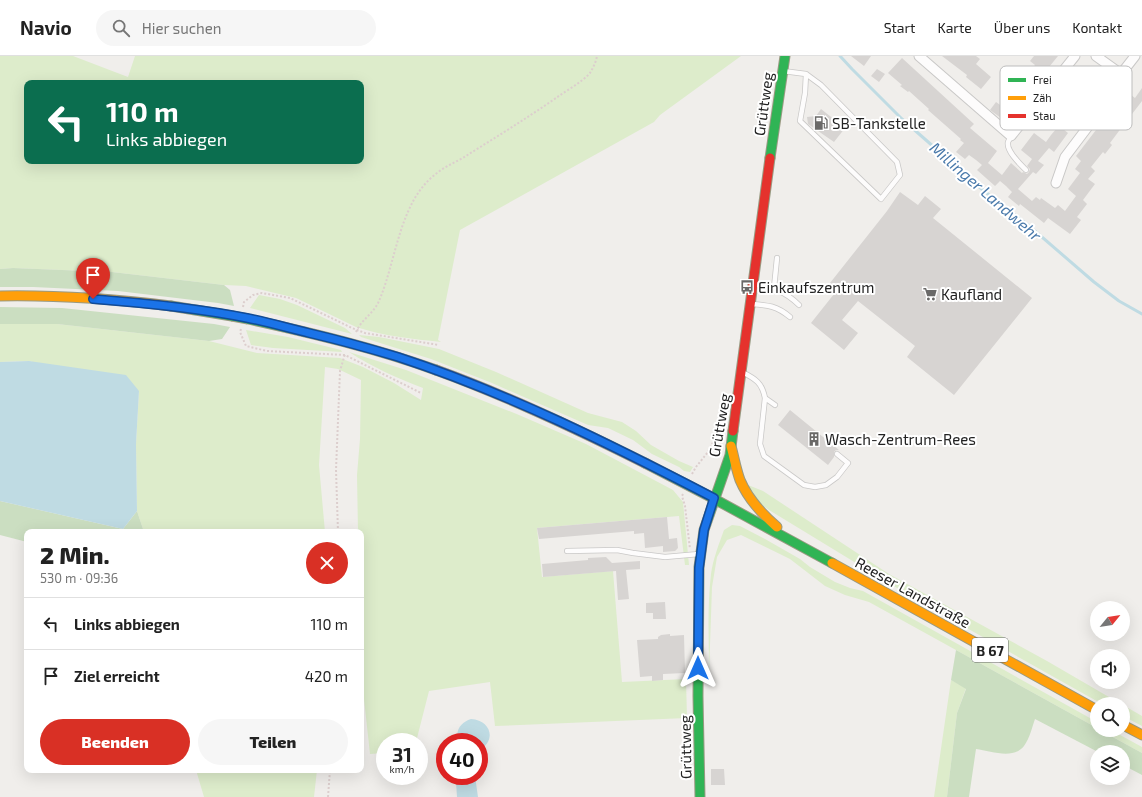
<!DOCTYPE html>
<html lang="de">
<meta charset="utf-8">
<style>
body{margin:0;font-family:"Exo 2",sans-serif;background:#f6f6f6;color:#222;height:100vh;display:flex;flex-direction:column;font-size:15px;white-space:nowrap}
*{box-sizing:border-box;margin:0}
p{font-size:13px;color:#767676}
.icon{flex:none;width:22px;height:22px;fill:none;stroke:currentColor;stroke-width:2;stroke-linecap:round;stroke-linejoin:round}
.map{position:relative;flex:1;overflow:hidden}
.details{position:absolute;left:24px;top:473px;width:340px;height:244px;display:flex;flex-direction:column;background:#fff;border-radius:8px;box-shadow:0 4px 16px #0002}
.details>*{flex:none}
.guide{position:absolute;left:24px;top:24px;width:340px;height:84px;border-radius:8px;box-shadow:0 4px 16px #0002;background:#0b6e4f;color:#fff;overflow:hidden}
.needle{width:26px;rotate:60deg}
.fabs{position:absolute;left:1090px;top:545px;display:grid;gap:8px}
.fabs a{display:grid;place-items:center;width:40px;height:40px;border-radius:50%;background:#fff;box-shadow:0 4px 16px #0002;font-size:20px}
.speed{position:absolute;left:376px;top:677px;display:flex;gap:8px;font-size:20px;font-weight:700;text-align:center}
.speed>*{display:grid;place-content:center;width:52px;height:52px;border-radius:50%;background:#fff;box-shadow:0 4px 16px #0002;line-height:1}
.speed small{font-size:10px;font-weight:400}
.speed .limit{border:6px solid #d22;background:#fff;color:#111}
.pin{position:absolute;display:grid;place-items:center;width:34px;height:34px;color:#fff;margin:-41px -17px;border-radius:50% 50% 50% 0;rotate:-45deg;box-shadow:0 0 4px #0007}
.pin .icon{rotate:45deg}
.me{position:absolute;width:44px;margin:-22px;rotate:0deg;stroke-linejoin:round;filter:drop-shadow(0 0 3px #0008)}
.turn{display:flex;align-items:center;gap:14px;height:84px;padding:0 16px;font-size:18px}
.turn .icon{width:52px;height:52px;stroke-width:2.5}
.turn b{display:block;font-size:28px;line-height:34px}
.round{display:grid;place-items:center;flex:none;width:42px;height:42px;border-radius:21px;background:#f6f6f6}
.summary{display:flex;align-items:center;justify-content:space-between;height:68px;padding:0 16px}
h1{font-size:24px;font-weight:800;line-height:30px}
.action{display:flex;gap:8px;margin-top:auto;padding:8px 16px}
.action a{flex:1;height:46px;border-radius:24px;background:#d93025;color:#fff;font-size:16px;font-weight:800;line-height:46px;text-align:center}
.action a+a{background:#f6f6f6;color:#222}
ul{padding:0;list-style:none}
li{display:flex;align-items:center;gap:12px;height:52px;padding:0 16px;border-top:1px solid #e0e0e0}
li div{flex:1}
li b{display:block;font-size:15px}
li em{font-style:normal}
header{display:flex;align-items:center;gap:24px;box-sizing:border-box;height:56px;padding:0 20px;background:#fff;border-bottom:1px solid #e0e0e0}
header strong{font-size:19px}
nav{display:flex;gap:22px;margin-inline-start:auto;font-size:14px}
.search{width:280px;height:36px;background:#f6f6f6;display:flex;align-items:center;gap:10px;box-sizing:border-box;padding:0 14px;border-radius:22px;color:#767676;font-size:15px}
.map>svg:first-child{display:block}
.grass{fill:#ddeccb;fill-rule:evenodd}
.forest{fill:#cbdec1}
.water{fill:#bfdbe3}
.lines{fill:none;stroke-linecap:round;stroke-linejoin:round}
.stream{stroke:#bfdbe3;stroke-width:3}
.building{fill:#d7d4d2}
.lane-casing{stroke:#c9c8c7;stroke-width:6}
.street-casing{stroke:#c9c8c7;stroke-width:11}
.fast-casing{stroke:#999a82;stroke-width:11}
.slow-casing{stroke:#999a82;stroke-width:11}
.jam-casing{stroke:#999a82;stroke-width:11}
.path{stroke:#dccecd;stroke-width:2;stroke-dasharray:2 2;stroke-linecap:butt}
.lane{stroke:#fdfcfc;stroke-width:4.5}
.street{stroke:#fdfcfc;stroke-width:9}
.fast{stroke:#30b455;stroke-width:9}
.slow{stroke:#ff9f0a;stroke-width:9}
.jam{stroke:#e5322d;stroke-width:9}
.fast-bridge-casing{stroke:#a79c86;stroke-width:11;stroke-linecap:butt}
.fast-bridge{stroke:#30b455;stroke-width:9}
.route-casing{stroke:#114b97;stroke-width:10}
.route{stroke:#1a73e8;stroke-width:7}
.labels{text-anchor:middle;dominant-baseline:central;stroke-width:4;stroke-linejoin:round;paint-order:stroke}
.shield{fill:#fff;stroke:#646464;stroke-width:1}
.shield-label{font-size:14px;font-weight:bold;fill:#222}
.street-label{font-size:15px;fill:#222;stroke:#fff}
.poi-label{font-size:15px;fill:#222;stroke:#fff;text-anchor:start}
.water-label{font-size:16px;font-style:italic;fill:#4a7aab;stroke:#fff}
.key{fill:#fff;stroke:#bdbdbd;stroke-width:1}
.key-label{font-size:11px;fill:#222}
</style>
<header>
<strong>Navio</strong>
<div class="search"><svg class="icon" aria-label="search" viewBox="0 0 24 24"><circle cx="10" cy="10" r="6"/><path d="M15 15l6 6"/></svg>Hier suchen</div>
<nav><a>Start</a><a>Karte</a><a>Über uns</a><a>Kontakt</a></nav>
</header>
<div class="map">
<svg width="1142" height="741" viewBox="0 0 1142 741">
<rect width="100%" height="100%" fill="#f0eeeb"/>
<path class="grass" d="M0,0H73L128,21L135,0H741L660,59L654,66L460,174L438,284L441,286C413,283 383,280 356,271L296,242L246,230L224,229L112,216L13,212L0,213ZM27,27H361V105H27Z
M259,239L280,243L297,249L345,272L352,278L250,252Z
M0,268H57L209,285L257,297L340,302L363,311L394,327L421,344L423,332C397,322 372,311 349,296L406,314L519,359L586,388L673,434L683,446L689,509H685L679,460L537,472L542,521L613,515L622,626L686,623L687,662L495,670L490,626L429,635L416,686H385V697L370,698L363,634V533L361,516V476H358L357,419L360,383L361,324L338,313L325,311L319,409L325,476H144L137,455L136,388L139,335L29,305L0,306Z
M246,274L288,281L341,294L342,296L273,292L251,289Z
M359,279L379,281L439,293L496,316L588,357L622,366L636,375L651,389L679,405L693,411L690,416L684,415L679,411L652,398L633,384L608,372L588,369L492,327L431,303L361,281Z
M748,429L763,435L889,518L1047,605L1121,648H1102L915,543L769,454L761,448Z
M732,469L740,470L765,483L800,503L810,511L835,526L850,532L863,535L1097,666V672L869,546L845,539L825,530L790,503L741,479L727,484L717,501L712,531L709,618C709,585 707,551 711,518C713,503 719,488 724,474Z
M951,624L966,632L957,657L947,741H934Z
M1123,649L1142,660V670L1123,660Z
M1100,674H1111L1142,691V697Z
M196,714H317L314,741H204Z"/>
<path class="forest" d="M13,212L112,216L224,229L230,234L234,250L218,247L118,235L33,231H0V213Z
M0,251L62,252L214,268L230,271L222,283L209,285L57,268H0Z
M0,445L123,473L137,455L144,476H27V486L0,479Z
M956,594L1097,672V674H1100L1142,697V719L1123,709V696H1098L1035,663C1032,671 1030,682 1024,690C1013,704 991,695 976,693L969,741H947L957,657L966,633L951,624Z"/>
<path class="water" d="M29,305L126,319L139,335L136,388L137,455L123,473L0,445V306Z
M471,663C491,664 497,685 479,694V686H459C454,675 461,666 471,663Z
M457,720H475L478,741H457L456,726Z"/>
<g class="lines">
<path class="stream" d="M840,0L852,13L902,63L984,135L1028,169L1094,226L1119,245L1142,258"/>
</g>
<path class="building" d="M851,0H871L864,10Z
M942,0H976L980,3L976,8L991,21L981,33L966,21L967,19Z
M1034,0H1058L1045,16L1048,19L1015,61L1007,54L1001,62L990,54L996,46L1003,51L1016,34L1010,30L1017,21L1022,26L1035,9L1030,5Z
M902,2L974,68L970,72L997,95L988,107L1002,119L1011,107L1022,117L1023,116L1027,118L1029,116L1030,113L1027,110L1032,103L1021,94L1034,77L1046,86L1051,79L1057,72L1045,63L1059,46L1070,55L1082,40L1070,31L1083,14L1095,23L1101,16L1111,24L1104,33L1098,29L1088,42L1093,46L1079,64L1073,60L1063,73L1068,77L1054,96L1049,92L1038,105L1044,109L1036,118L1033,116L1018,133L1032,145L1036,141L1040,144L1041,142L1055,152L1058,149L1065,155L1076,140L1068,133L1080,117L1075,113L1081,105L1076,100L1126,35L1135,42L1142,32V45L1129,62L1131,64L1128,69L1124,73L1122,71L1110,87L1112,89L1105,98L1103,96L1091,111L1095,115L1088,123L1095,128L1083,144L1087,148L1077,161L1081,164L1070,178L1048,162L1044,167L1020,148L1019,150L1008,141L1012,136L1006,130L1000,125L995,130L977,114L982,109L976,104L969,99L965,103L956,96L964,87L960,84L961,83L928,54L929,53L909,35L908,36L900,30L902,29L888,17Z
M877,13L885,18L879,26L871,20Z
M821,53L845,72L834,86L808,68L807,61L816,60Z
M900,136L918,149L925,140L941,153L933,162L1032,242L954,339L907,301L915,290L858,245L842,264L858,277L844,294L811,267L838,233L830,227L887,155Z
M790,354L839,394H836L834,396V401L828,409L778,369Z
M667,461L669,483L677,482L678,492L675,495L663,496V490L645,492L644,477L634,478V475L539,483L537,472Z
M606,501L612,507L640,505V513L626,514L629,543L618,544L616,515L543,521L542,508L588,504V502Z
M665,546L666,563H653V557H646V547Z
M670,578V580L684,579L685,617L663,618V624L652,625V620L640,621L637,584L658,583V581L661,579Z
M711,713H724L725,729H711Z"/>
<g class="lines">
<defs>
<path id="lane" d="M783,15L806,18L821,29L897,106L900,119L881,143L828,92L800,65L805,37L806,18
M1011,80C1010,82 1009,84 1008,86C1006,95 1020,108 1026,114
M754,228C773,232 785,235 799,249
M774,232L777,202
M751,248C768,249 777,250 790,261
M742,316C756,323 762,327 765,342L760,388L764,400L804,429L815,431L826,429L837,421L848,407L837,398
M765,342L775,349
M567,495L617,494L633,497L665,501L699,498"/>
<path id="street" d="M919,0L1011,80L1075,0
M1096,0L1121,18
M1056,127L1065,101L1121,27V18L1135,0"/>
<path id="fast" d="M770,102L785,0
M171,250L232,260
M248,263C312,277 375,292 436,314
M645,407L707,439L832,507
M700,741L698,640L699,511L704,474L730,399L733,375"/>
<path id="slow" d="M0,240C57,239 114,243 171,250
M731,390C734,401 736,413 740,424C748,443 762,458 777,471
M832,507L1097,654
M1123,669L1142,679"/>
<path id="jam" d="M436,314C508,340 577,373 645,407
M733,375L770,102"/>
</defs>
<use href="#lane" class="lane-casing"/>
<use href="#street" class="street-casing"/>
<use href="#fast" class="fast-casing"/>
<use href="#slow" class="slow-casing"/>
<use href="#jam" class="jam-casing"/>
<path class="path" d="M243,251L244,246L253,239L262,237L290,242L352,272L365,277L439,289
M241,273L240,276L246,290L267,295L345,299L421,337
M356,276C361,264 374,257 379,245C397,203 399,145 437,117C447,109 459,105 469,98C498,80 527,62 556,42C567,34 581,27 590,17C593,12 596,6 597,0
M692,418L696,411L708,396L722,369
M683,438L682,440L685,450L690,493
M338,476L336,414L340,315L345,298
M328,741L330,714"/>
<use href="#lane" class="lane"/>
<use href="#street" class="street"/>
<use href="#fast" class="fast"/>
<use href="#slow" class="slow"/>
<use href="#jam" class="jam"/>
<defs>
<path id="fast-bridge" d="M232,260L248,263"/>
</defs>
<use href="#fast-bridge" class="fast-bridge-casing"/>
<use href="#fast-bridge" class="fast-bridge"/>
</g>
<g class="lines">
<defs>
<path id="route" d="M93,243C145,247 197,252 247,262C268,266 288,272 309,277C339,284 368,292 398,301C508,337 612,389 714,442L704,474L699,512L698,612"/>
</defs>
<use href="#route" class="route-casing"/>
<use href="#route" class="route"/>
</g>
<defs>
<symbol id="fuel-bare" viewBox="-9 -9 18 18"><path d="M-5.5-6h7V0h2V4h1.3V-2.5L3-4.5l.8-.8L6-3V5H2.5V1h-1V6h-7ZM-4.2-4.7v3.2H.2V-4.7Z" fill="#6a6968" stroke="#fff" stroke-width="2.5" paint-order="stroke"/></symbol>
<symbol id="bus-bare" viewBox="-9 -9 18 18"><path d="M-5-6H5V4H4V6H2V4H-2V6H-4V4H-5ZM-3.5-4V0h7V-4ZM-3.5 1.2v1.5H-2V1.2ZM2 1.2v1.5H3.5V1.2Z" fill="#6a6968" stroke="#fff" stroke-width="2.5" paint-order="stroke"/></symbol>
<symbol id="supermarket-bare" viewBox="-9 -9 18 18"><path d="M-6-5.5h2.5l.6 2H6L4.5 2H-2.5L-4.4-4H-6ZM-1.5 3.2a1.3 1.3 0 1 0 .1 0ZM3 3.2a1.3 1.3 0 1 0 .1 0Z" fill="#6a6968" stroke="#fff" stroke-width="2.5" paint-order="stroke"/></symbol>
<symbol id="building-bare" viewBox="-9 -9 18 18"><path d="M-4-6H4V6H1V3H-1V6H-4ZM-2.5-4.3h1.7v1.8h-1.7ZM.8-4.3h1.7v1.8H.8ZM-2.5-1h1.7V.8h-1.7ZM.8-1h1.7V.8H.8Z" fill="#6a6968" stroke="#fff" stroke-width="2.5" paint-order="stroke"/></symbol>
</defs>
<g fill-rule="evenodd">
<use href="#fuel-bare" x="811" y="57" width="20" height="20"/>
<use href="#bus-bare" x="737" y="221" width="20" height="20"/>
<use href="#supermarket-bare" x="920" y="228" width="20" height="20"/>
<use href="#building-bare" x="804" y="373" width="20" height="20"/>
</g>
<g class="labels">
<rect class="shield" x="972" y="582" width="36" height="24" rx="3"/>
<g class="shield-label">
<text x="990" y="594">B 67</text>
</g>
<g class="street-label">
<text transform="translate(763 48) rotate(-82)">Grüttweg</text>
<text transform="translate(719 369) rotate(-80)">Grüttweg</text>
<text transform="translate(913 536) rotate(29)">Reeser Landstraße</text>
<text transform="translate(685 691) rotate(-91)">Grüttweg</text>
</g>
<g class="poi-label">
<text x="832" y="67">SB-Tankstelle</text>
<text x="758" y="231">Einkaufszentrum</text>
<text x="941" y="238">Kaufland</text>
<text x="825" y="383">Wasch-Zentrum-Rees</text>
</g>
<g class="water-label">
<text transform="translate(986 135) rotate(41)">Millinger Landwehr</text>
</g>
</g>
<rect x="1000" y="10" width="132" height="64" rx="6" class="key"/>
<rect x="1008" y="22" width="18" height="4" fill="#30b455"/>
<rect x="1008" y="40" width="18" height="4" fill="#ff9f0a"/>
<rect x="1008" y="58" width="18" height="4" fill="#e5322d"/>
<g class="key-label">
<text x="1033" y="28">Frei</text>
<text x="1033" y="46">Zäh</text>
<text x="1033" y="64">Stau</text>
</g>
</svg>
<div class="fabs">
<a><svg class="needle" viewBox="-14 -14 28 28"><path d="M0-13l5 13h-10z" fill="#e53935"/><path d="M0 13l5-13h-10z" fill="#767676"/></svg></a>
<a><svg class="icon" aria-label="sound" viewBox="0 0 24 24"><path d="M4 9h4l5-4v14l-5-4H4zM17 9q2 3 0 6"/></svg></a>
<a><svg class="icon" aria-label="search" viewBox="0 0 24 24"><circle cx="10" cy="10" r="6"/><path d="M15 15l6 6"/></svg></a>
<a><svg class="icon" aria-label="layers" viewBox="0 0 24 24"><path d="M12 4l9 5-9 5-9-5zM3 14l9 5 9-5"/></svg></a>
</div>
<div class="speed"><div>31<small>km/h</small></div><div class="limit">40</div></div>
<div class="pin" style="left:93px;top:243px;background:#d93025"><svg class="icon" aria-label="arrive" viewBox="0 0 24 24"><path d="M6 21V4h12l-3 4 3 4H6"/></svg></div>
<svg class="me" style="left:698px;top:612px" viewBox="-20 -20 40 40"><path d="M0-17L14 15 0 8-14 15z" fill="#1a73e8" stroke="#fff" stroke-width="4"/></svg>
<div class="guide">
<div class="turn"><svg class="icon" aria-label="left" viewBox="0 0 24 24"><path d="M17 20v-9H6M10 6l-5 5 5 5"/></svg><div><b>110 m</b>Links abbiegen</div></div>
</div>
<section class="details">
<div class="summary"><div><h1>2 Min.</h1><p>530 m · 09:36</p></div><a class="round" style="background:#d93025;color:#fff"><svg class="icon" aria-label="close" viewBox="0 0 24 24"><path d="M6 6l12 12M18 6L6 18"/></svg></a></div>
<ul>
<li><svg class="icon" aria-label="left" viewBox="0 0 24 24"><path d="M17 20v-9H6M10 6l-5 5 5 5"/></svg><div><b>Links abbiegen</b></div><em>110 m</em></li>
<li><svg class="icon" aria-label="arrive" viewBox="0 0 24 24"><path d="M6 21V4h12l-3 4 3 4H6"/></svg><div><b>Ziel erreicht</b></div><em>420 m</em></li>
</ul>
<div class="action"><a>Beenden</a><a>Teilen</a></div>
</section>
</div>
